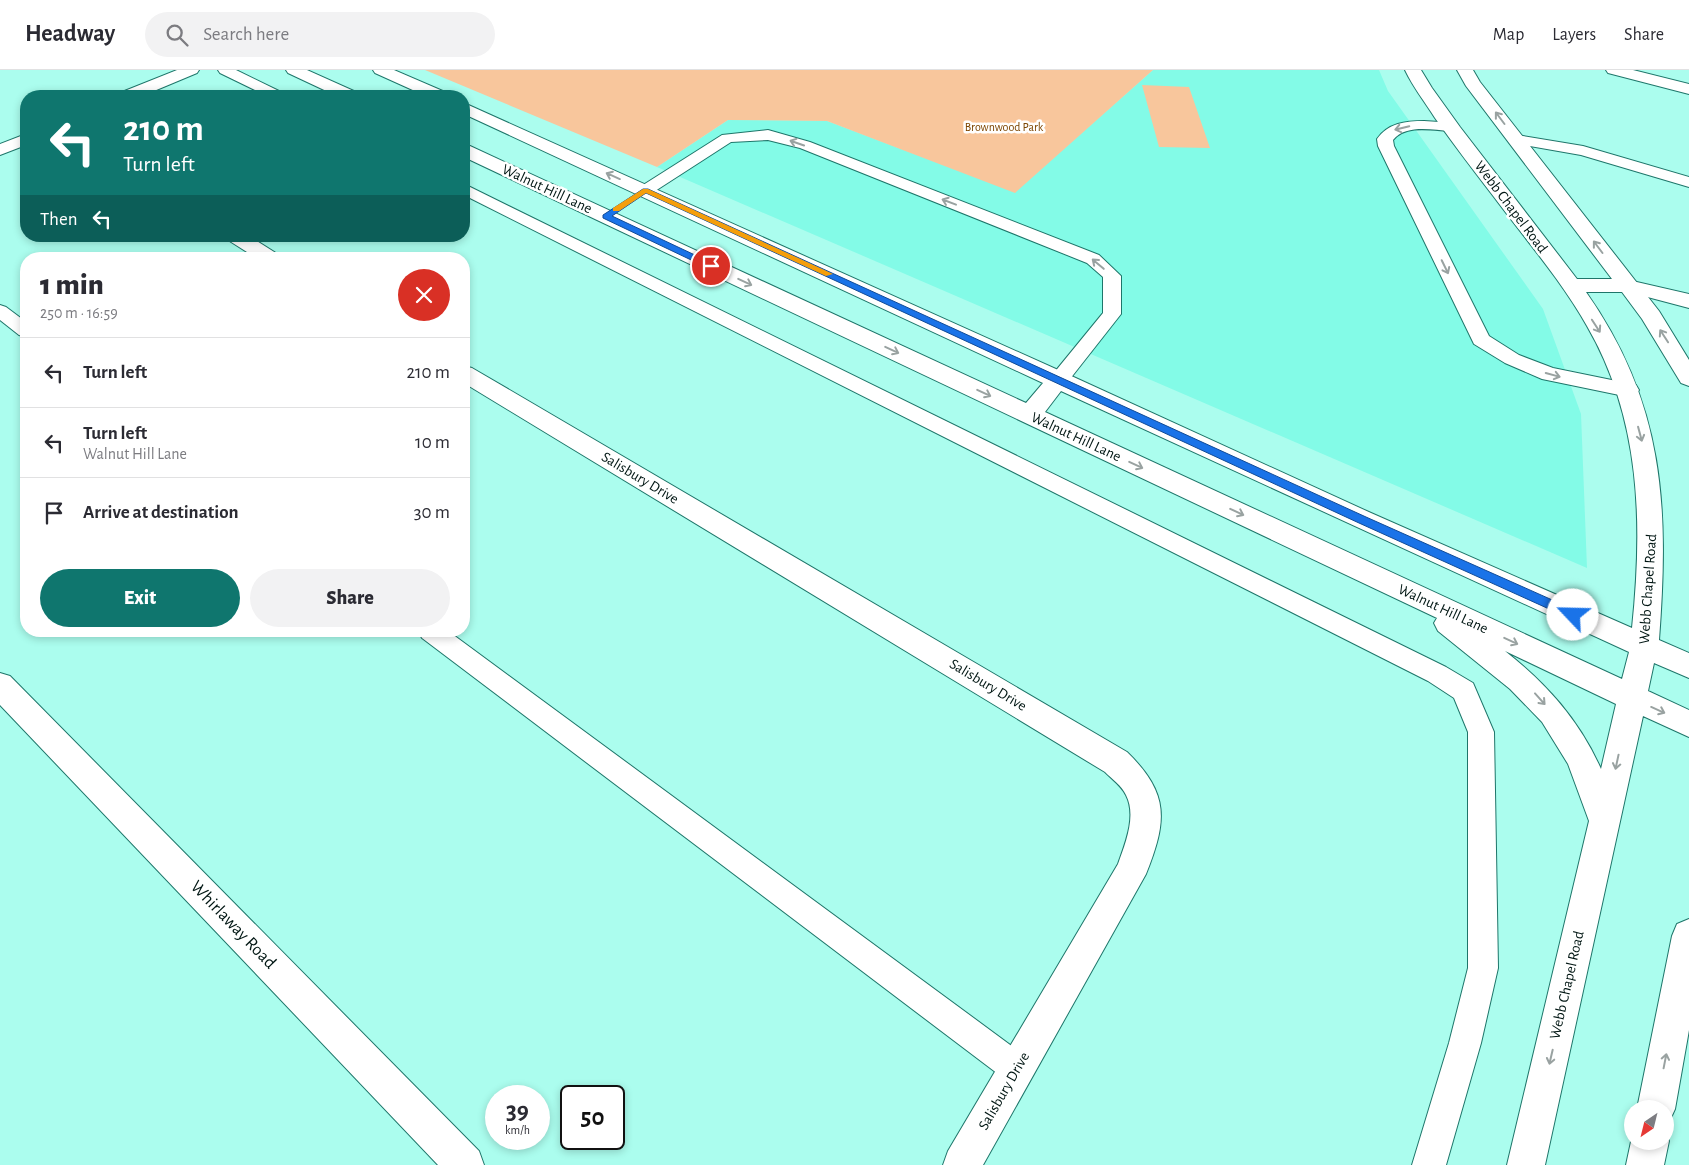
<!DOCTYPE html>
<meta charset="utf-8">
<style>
body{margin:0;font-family:"Alegreya Sans",sans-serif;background:#f2f2f3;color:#2b2b33;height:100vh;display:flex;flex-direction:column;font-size:19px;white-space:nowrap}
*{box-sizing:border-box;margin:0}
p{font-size:16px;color:#7c7c81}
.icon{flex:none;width:28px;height:28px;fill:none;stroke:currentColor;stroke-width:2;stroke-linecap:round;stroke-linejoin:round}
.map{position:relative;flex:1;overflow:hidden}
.side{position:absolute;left:20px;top:182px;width:450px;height:385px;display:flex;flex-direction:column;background:#fff;border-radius:20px;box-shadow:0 2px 8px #0003}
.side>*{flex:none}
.guide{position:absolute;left:20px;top:20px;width:450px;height:152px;border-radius:20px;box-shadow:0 2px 8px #0003;background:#0f766e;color:#fff;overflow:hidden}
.needle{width:32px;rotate:215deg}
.controls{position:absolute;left:1624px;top:1030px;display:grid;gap:10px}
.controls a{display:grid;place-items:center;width:50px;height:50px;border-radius:50%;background:#fff;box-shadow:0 2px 8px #0003;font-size:25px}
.speed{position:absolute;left:485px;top:1015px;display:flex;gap:10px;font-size:25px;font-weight:700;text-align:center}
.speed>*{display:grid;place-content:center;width:65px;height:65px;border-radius:50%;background:#fff;box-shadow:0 2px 8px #0003;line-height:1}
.speed small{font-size:12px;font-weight:400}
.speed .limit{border:2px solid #111;border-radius:8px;background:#fff;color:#111}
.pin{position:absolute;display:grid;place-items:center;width:42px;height:42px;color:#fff;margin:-21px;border:2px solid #fff;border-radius:50%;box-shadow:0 1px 5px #0007}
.me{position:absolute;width:55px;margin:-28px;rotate:294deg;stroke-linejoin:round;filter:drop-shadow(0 0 4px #0008)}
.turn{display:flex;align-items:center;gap:18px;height:105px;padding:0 20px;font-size:22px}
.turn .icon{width:65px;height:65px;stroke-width:2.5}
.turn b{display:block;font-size:35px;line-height:42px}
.then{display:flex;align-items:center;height:48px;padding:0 20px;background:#0003;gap:10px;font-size:19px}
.round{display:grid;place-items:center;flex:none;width:52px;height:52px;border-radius:26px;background:#f2f2f3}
.headline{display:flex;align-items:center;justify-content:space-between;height:85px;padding:0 20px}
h1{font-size:30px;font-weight:800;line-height:38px}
.button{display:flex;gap:10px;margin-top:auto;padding:10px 20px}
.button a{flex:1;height:58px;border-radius:30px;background:#0f766e;color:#fff;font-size:20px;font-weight:800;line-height:58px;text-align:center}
.button a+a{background:#f2f2f3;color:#2b2b33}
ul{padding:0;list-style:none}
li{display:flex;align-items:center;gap:15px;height:70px;padding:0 20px;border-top:1px solid #e1e1e2}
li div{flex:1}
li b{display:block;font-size:19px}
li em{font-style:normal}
header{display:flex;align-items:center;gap:30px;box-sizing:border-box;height:70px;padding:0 25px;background:#fff;border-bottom:1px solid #e1e1e2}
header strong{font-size:24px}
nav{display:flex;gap:28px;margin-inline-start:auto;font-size:18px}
.search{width:350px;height:45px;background:#f2f2f3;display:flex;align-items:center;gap:12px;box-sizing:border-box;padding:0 18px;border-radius:28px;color:#7c7c81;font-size:19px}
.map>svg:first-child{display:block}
.built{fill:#83fbe7}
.green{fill:#f8c69c}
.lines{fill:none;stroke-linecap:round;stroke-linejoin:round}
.lane-casing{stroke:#1e766a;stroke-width:2}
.street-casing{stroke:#1e766a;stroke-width:2}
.secondary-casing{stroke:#1e766a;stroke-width:2}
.lane{fill:#fff;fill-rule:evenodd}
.street{fill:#fff;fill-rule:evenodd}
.secondary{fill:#fff;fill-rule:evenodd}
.oneway{stroke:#99a2a1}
.route{fill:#1a73e8;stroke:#114b97}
.slow{fill:#f59e0b}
.labels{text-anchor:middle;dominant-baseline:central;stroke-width:5;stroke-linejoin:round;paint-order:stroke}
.far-park-label{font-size:12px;fill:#7c4501;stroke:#fff}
.street-label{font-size:15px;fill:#011613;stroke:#fff}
.near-street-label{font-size:18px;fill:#011613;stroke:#fff}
</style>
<header>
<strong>Headway</strong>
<div class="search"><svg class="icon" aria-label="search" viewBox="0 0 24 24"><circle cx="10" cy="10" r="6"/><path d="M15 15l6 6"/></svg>Search here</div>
<nav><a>Map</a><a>Layers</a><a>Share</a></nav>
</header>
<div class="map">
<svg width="1689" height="1095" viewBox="0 0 1689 1095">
<rect width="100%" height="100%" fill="#abfdee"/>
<path class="built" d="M1153,0H1379L1388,21L1543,239L1581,344L1587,498L657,97L728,50L827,51L1015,122Z"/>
<path class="green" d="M425,0H1153L1015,123L827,51L728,50L657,97Z
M1142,15L1189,17L1210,78L1159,77Z"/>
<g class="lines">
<defs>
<path id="lane" d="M218,0H236L283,23L285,26H267L220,3Z
M1424,51L1455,53L1458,56L1455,59L1450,61C1432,60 1406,54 1393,70L1394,76L1489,266L1519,285L1553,298L1636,315L1639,320L1636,325L1629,327L1542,309L1505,293L1474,274L1378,76L1377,69C1388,53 1406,51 1424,51Z
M768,60L810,72L1099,185L1121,206V244L1066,314L1059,316L1052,314L1049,309L1103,243V207L1087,193L800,78L768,70L731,72L652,123H640L638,120L640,117L722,65Z
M1517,65L1583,76L1689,107V117L1581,85L1512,73L1509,70L1512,67Z
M464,114L1446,597L1473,613L1494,662L1498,898L1481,973L1446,1095H1412L1449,973L1468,898V662L1454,628L1428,611L464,125Z
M0,235L6,237L26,252V267L19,265L0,250Z
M418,561H448L1028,988L1033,999L1028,1010L1017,1015L1006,1010L422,568Z"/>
<path id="street" d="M1606,0H1633L1689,14V24L1608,3Z
M225,166H249L279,185L282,189H258L228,170Z
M1628,210L1689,224V238L1621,220L1618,216L1621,212Z
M464,296L472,298L1127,682C1170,724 1167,751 1146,804L983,1095H943L948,1081L1118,794C1125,774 1137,746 1126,725C1122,716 1112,709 1105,702L464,313Z
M0,603L10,606L479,1081L484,1095H438L0,635Z"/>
<path id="secondary" d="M177,0H199L197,3L142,26H120L122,22Z
M286,0H307L356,22L358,26H337L288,3Z
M373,0H394L445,22L447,26H426L375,3Z
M1405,0H1421L1432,18L1460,57L1577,209H1612L1466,16L1457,0H1473L1480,12L1659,241L1689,290V316L1681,313L1642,249L1622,222H1586C1665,334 1669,438 1659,570L1689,583V608L1654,593L1648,621L1689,640V667L1643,646L1545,1095H1507L1589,751L1568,694L1542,652L1510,619L1438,561L1434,553L1437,548L464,87V75L470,76L1026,333L1043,313L464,44V33L1067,304L1371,443L1632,558C1643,454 1641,349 1587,256C1561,210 1526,170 1494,127C1474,101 1454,75 1435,48C1425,32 1413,17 1405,0ZM1061,321L1629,582L1622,609L1045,342ZM1505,581L1616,634L1601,699C1579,650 1547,614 1505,581Z
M26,64V75L0,85V74Z
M1689,849V960L1675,1039L1669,1052L1665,1054V1039H1637L1672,866L1677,854Z
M1665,1061L1669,1071L1664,1095H1626L1632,1067V1071H1665Z"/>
</defs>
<use href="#lane" class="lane-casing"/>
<use href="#street" class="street-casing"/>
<use href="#secondary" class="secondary-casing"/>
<use href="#lane" class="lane"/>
<use href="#street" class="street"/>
<use href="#secondary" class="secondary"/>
</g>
<defs><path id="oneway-shaft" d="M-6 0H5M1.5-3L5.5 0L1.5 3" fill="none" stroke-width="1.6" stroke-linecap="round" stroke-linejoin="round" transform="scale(1.25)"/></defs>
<g class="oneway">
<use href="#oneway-shaft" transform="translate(1500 48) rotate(-127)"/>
<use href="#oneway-shaft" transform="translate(1402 58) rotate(166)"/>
<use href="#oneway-shaft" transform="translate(797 73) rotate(-161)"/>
<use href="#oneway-shaft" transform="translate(613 106) rotate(-156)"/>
<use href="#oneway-shaft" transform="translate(949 132) rotate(-159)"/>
<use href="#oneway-shaft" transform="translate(1598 177) rotate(-127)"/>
<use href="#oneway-shaft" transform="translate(1098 194) rotate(-140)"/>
<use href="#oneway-shaft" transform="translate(1445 197) rotate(64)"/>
<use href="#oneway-shaft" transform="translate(745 212) rotate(25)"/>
<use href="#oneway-shaft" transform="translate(1596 256) rotate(57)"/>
<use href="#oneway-shaft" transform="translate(1664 266) rotate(-123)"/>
<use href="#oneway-shaft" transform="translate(892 280) rotate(25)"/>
<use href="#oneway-shaft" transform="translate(1553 305) rotate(15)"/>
<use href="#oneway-shaft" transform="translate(984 323) rotate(25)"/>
<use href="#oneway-shaft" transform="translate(1640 364) rotate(75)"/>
<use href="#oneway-shaft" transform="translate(1136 395) rotate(25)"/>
<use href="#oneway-shaft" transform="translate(1237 442) rotate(25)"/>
<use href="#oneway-shaft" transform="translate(1511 571) rotate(25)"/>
<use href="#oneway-shaft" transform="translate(1540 629) rotate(48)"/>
<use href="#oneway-shaft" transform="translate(1658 640) rotate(24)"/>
<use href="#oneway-shaft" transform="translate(1617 692) rotate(102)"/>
<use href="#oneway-shaft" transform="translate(1551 987) rotate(103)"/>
<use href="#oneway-shaft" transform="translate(1665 991) rotate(-79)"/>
</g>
<path class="route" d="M643,119H648L1366,447L1577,541L1579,545L1573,549L1569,548L1359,453L646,123L612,146L714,194V198H708L603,148V145Z"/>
<path class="slow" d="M643,119H648L833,204L826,206L646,123L619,141H613V138Z"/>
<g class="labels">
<g class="far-park-label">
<text x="1004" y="57">Brownwood Park</text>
</g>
<g class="street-label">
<text transform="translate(547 119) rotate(25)">Walnut Hill Lane</text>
<text transform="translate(1511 137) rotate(53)">Webb Chapel Road</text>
<text transform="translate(1076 367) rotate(25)">Walnut Hill Lane</text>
<text transform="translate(640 408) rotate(31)">Salisbury Drive</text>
<text transform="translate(1648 519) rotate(-86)">Webb Chapel Road</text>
<text transform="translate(1443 539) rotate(25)">Walnut Hill Lane</text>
<text transform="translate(988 615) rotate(31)">Salisbury Drive</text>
<text transform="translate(1567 915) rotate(-77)">Webb Chapel Road</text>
<text transform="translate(1004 1021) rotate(-60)">Salisbury Drive</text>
</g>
<g class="near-street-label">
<text transform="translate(233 855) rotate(46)">Whirlaway Road</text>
</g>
</g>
</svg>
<div class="controls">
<a><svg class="needle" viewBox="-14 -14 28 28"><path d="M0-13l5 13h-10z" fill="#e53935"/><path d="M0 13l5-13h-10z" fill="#7c7c81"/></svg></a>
</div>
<div class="speed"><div>39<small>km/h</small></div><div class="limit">50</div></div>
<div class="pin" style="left:711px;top:196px;background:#d93025"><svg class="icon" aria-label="arrive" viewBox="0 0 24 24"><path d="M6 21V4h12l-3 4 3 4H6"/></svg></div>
<svg class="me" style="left:1573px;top:545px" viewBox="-20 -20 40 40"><circle r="19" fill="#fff"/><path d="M0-13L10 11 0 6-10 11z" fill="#1a73e8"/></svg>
<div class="guide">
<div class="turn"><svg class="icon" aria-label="left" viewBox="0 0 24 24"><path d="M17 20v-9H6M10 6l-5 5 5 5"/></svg><div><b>210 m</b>Turn left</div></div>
<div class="then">Then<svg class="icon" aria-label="left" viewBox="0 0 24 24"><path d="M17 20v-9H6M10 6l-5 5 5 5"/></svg></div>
</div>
<section class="side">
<div class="headline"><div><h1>1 min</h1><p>250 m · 16:59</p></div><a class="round" style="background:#d93025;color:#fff"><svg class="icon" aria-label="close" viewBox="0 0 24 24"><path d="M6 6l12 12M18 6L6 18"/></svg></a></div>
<ul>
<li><svg class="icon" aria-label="left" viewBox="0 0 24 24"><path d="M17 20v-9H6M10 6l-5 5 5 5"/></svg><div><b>Turn left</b></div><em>210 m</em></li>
<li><svg class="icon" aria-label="left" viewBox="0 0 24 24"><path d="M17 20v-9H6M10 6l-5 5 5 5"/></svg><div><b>Turn left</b><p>Walnut Hill Lane</p></div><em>10 m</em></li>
<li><svg class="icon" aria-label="arrive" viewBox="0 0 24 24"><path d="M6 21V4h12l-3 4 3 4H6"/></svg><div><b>Arrive at destination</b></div><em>30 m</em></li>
</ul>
<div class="button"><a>Exit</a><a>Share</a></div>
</section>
</div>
